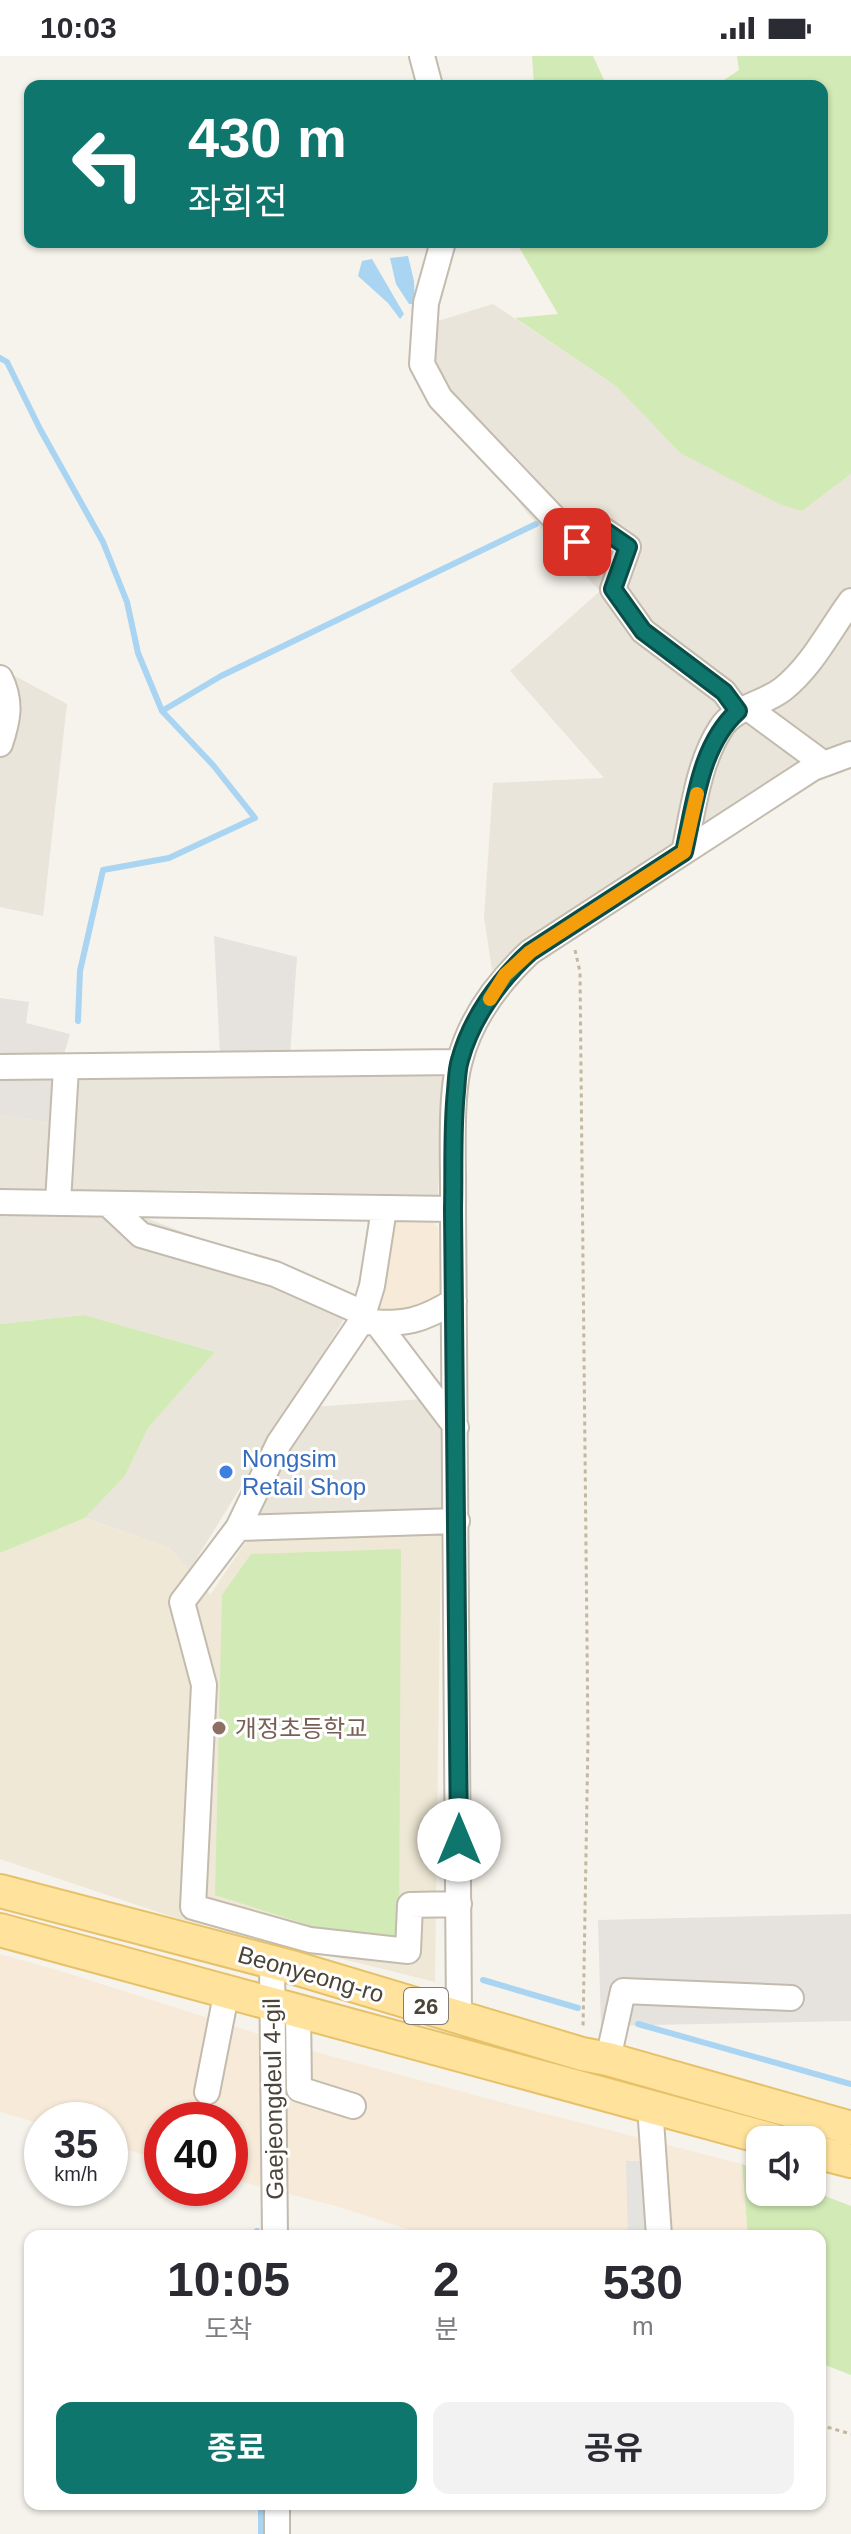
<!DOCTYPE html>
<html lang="ko">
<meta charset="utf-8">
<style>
body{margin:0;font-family:Helvetica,"Noto Sans KR",sans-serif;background:#f2f2f3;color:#2b2b33;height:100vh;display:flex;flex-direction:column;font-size:30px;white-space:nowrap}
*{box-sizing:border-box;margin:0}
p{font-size:26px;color:#7c7c81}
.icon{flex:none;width:44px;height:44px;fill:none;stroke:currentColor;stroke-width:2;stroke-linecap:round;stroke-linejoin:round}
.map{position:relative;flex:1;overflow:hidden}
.drawer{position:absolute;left:24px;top:2174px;width:802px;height:280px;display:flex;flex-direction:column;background:#fff;border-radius:16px;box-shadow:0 2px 6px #0004}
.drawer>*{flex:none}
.banner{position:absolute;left:24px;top:24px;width:804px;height:168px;border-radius:16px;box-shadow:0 2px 6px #0004;background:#0f766e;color:#fff;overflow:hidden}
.buttons{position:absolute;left:746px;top:2070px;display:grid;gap:16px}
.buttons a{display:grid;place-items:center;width:80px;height:80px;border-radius:16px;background:#fff;box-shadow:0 2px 6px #0004;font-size:40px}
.speed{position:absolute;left:24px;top:2046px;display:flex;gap:16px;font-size:40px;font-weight:700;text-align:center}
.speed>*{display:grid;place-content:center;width:104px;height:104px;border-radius:50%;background:#fff;box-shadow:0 2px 6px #0004;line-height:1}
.speed small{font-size:20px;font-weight:400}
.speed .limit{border:12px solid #d22;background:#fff;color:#111}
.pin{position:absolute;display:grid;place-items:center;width:68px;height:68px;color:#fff;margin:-34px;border-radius:16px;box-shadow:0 4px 12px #0006}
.me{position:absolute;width:88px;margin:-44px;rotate:0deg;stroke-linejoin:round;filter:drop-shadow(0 0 6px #0008)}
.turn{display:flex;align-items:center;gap:28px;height:168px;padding:0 32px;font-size:36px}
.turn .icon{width:104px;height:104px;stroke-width:2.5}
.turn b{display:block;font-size:56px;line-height:68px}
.eta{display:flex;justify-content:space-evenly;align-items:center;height:136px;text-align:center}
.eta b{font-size:48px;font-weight:700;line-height:56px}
.button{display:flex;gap:16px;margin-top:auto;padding:16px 32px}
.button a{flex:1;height:92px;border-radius:16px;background:#0f766e;color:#fff;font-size:32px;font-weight:700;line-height:92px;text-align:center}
.button a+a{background:#f2f2f3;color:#2b2b33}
.status{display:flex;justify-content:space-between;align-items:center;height:56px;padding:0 40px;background:#fff;direction:ltr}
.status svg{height:22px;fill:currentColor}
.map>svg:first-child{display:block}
.residential{fill:#eae5da}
.commercial{fill:#f7ead8}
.industrial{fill:#e6e2dd}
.education{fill:#efe8d6}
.green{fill:#d2eab5}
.parking{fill:#e5e3e0}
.water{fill:#a9d4f2}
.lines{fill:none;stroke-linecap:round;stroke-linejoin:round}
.stream{stroke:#a9d4f2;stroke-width:6}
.minor-casing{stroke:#c2bbae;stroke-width:28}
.major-casing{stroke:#e6c16a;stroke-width:36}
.path{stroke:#c4b79f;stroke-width:3;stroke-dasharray:4 4;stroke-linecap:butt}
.minor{stroke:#fff;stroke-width:24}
.major{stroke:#ffe39c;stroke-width:32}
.route-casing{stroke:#0a4d48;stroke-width:20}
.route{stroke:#0f766e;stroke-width:14}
.slow{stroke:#f59e0b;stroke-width:14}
.shop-dot{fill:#3f7fe0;stroke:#fff;stroke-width:3}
.education-dot{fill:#8d6e63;stroke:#fff;stroke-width:3}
.labels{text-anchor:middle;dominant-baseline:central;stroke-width:6;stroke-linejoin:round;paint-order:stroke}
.shield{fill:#fff;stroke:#817c74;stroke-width:2}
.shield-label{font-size:22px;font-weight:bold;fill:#4b4439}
.shop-label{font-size:24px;fill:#366cbe;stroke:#fff;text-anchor:start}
.education-label{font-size:24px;fill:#785e54;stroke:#fff;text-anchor:start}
.street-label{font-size:24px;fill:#4b4439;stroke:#fff}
</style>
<div class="status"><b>10:03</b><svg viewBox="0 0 49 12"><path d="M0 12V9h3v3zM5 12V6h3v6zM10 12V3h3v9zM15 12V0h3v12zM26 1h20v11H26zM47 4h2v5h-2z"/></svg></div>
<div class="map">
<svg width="851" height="2478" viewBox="0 0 851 2478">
<rect width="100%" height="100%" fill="#f6f3ec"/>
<path class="residential" d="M493,248L616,330L680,397L802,455L851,418V691L664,798L492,914L484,861L493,727L604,722L510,615L600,535L527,457L413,302L418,271Z
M0,612L67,648L43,860L0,851Z
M444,1016L438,1139L177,1134L0,1139V1058L55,1068L77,1022Z
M0,1157L138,1159L357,1242L189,1515L170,1492L85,1462L125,1420L148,1372L215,1296L84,1259L0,1268Z
M423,1343L441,1369L444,1456L254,1462L312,1351Z"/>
<path class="commercial" d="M389,1161H428L438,1172L441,1245L419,1257L373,1256Z
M0,1898L67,1917L312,1995L519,2051L742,2108L748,2180H429L336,2150L230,2123V2064H162V2104L110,2089V2064H42V2068L0,2056Z"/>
<path class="industrial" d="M214,880L297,901L290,999L220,998Z
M0,942L29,946L26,967L70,978L62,1005L55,1068L0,1058Z
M851,1858V1965L601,1970L598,1864Z"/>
<path class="education" d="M85,1462L170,1492L210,1539L249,1481L441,1479L435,1926L173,1861L0,1803V1497Z"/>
<path class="green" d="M532,0H593L604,24L623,30H534Z
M737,0H851V418L802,455L777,447L680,397L616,330L515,262L558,258L516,186H822V30H715L739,14Z
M84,1259L215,1296L148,1372L125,1420L85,1462L0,1497V1268Z
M401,1493L399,1878L385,1893L215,1839L222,1539L251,1498Z
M742,2108L760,2114V2136L812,2135L851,2150V2319L820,2307V2180H748Z"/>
<path class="parking" d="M626,2105H668L666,2173L684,2180H628Z"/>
<path class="water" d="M408,200L414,225L415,248H409L396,228L390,202Z
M372,203L404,258L400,263L388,247L358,220L362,205Z"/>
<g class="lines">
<path class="stream" d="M0,302L7,306L40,373L103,486L127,546L138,597L162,655L213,709L255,762L169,802L103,814L80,915L78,965
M162,655L221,620L536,468
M483,1924L578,1952
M638,1968L851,2028
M257,2175V2180
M261,2448V2478"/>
<defs>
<path id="minor" d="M422,0L430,30
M443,186L426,247L422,308L440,342L577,486L602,473L628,491L613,533L643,575L724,636L738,655
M0,622C12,646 8,664 0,688
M748,652L824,708
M684,796C693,756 698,707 721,672C734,651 764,648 783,633C812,610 829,575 851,545
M0,1011L459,1006
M0,1146L453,1153
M58,1146L66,1012
M109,1149L141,1179L275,1218L363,1257
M384,1153L372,1230L361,1266L279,1387L238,1472L182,1546L204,1629L193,1851L310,1884L408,1895L410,1849L459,1848
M367,1266C404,1269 422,1265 454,1245
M377,1267L456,1371
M238,1472L457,1465
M272,1906L275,2180
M298,1954L299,2033L353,2050
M459,1960L453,1153C454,1112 449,1042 460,1004C471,962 499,925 530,896L813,712L851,698
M608,2003L623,1935L791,1942
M207,2036L227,1934
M650,2050L659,2180
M277,2448V2478"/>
<path id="major" d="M0,1835L295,1912L582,1998L608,2003L851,2072
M0,1874L773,2084
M812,2095L851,2105"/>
</defs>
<use href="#minor" class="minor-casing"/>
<use href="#major" class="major-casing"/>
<path class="path" d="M575,894L580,916L588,1682L583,1973
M820,2369L851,2378"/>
<use href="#minor" class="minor"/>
<use href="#major" class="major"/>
</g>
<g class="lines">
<defs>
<path id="route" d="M459,1784L453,1153C454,1114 452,1074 456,1035C457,1025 457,1013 460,1004C471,963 499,924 530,896L684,796C695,748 700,689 738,655L724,636L643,575L613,533L628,491L602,473L577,486"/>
</defs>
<use href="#route" class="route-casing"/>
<use href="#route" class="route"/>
<path class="slow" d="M490,943L505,919L530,896L684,796L697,738"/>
</g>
<circle class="shop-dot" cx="226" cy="1416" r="8"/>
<circle class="education-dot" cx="219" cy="1672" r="8"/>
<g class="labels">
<rect class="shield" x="404" y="1932" width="44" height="36" rx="6"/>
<g class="shield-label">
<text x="426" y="1950">26</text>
</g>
<g class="shop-label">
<text x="242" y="1402">Nongsim<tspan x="242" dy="28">Retail Shop</tspan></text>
</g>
<g class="education-label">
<text x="235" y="1672">개정초등학교</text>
</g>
<g class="street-label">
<text transform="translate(311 1918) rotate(16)">Beonyeong-ro</text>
<text transform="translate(273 2043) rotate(-91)">Gaejeongdeul 4-gil</text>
</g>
</g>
</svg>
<div class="buttons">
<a><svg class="icon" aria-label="sound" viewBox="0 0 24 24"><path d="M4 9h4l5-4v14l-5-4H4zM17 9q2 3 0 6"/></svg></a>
</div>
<div class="speed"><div>35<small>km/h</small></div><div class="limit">40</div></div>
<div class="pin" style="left:577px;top:486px;background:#d93025"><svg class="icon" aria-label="arrive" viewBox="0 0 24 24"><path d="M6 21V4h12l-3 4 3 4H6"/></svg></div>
<svg class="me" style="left:459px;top:1784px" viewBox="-20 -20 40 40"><circle r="19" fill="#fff"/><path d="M0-13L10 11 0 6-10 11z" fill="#0f766e"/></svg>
<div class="banner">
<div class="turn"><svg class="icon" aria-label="left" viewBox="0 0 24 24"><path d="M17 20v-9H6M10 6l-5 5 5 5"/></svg><div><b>430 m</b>좌회전</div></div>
</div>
<section class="drawer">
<div class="eta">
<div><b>10:05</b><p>도착</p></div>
<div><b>2</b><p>분</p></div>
<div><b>530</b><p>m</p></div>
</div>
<div class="button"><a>종료</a><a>공유</a></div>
</section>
</div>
